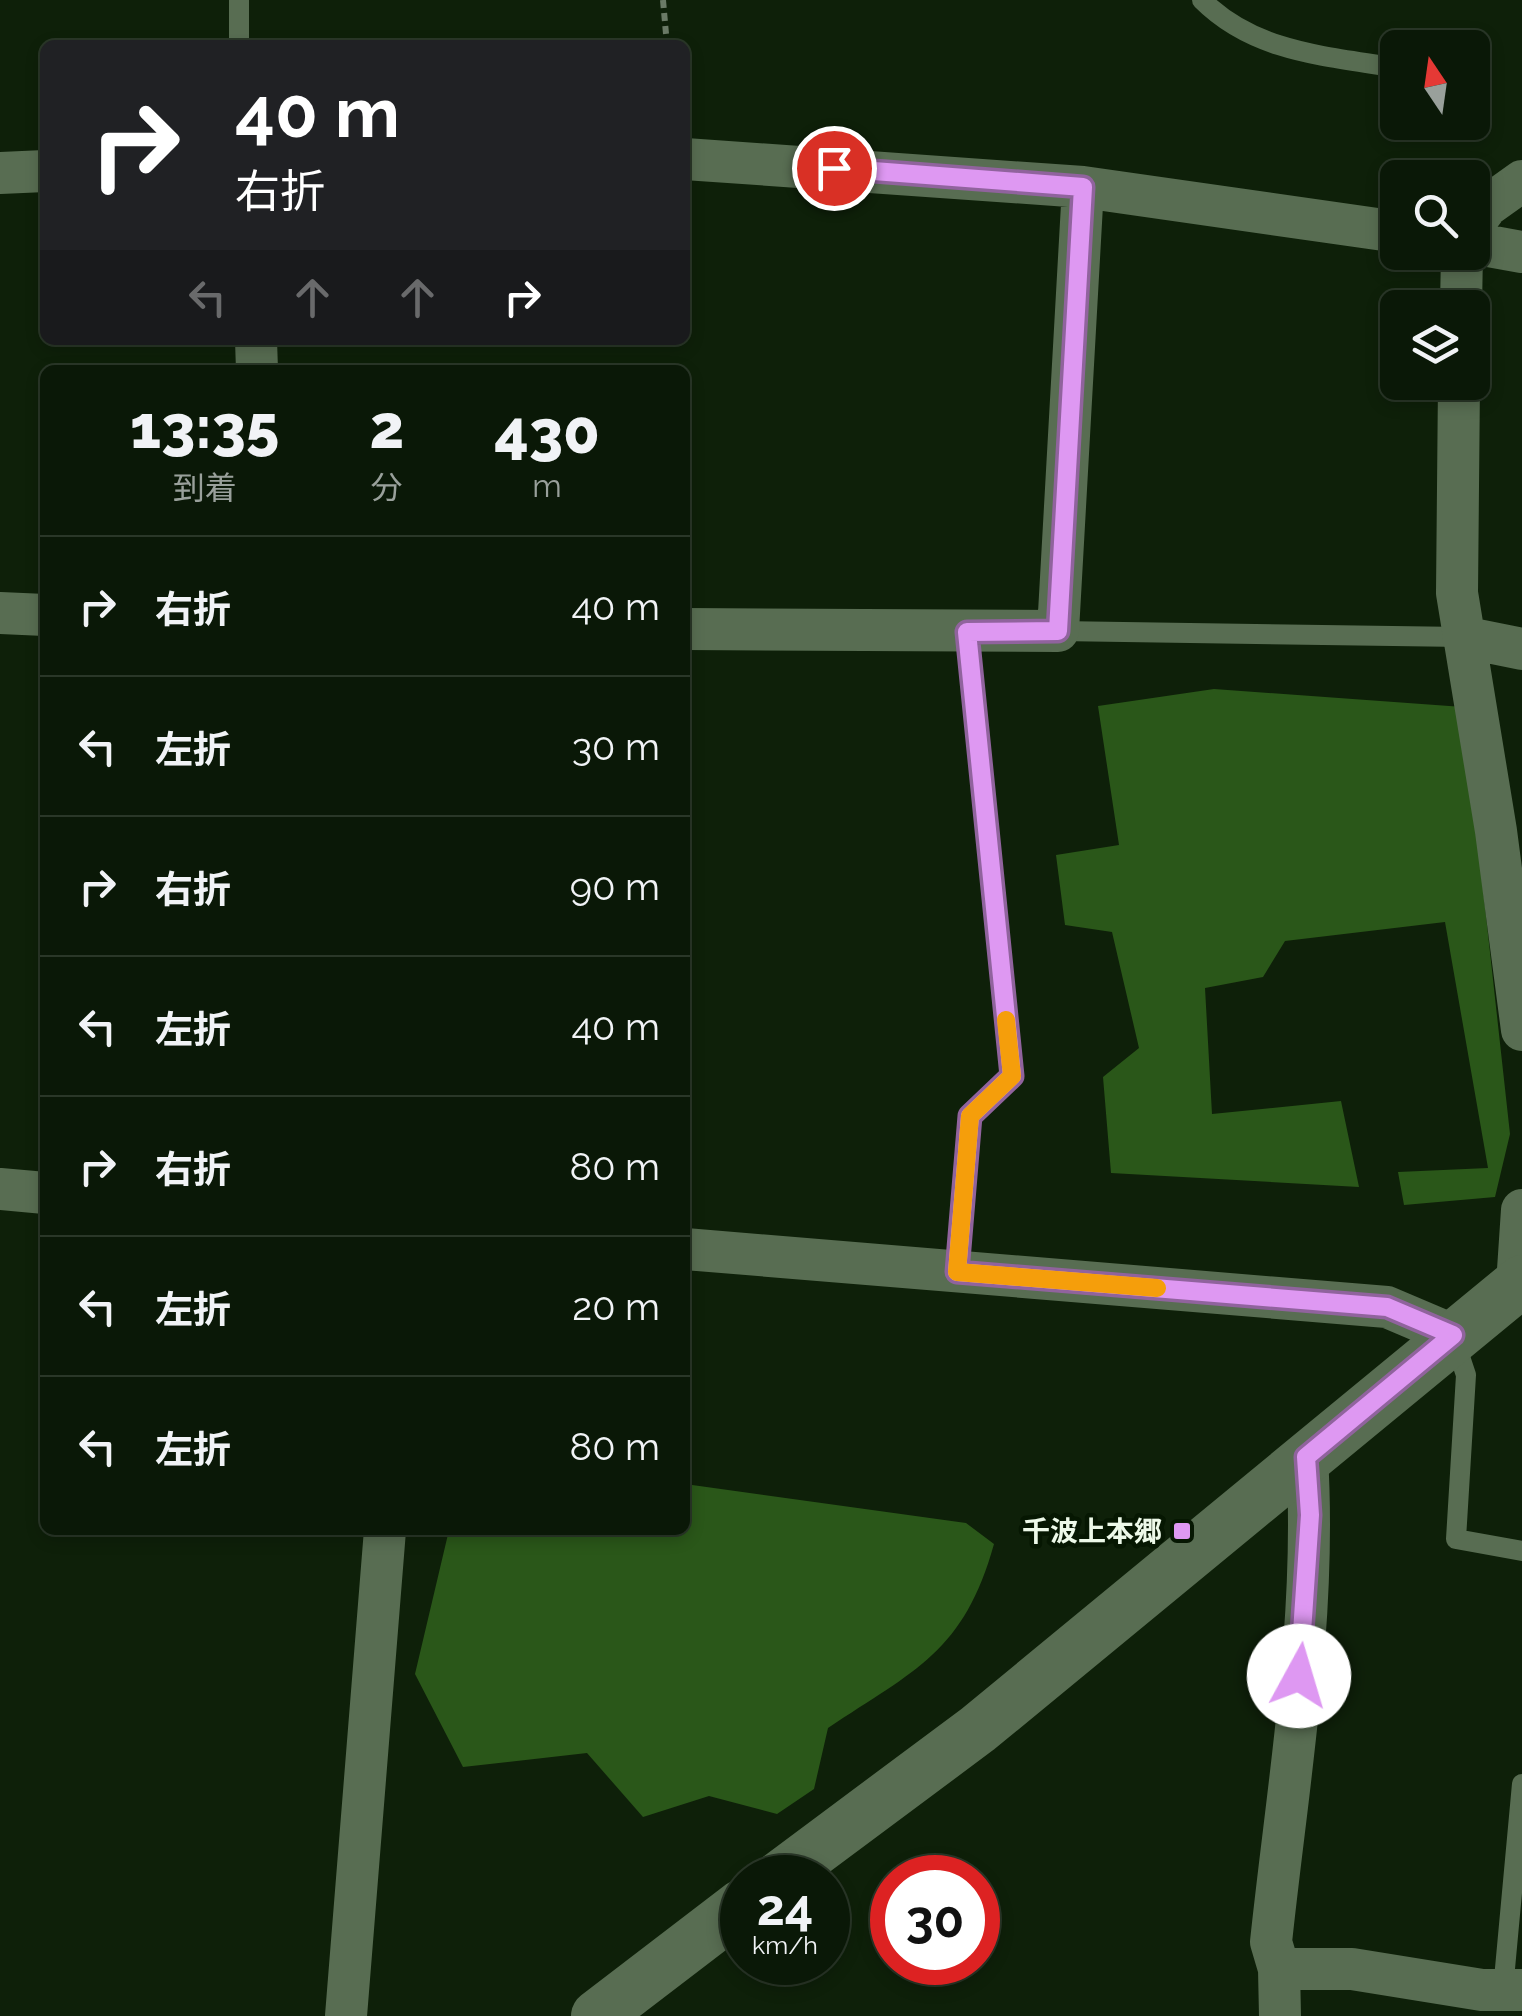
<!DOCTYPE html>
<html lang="ja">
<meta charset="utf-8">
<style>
body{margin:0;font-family:Raleway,"Noto Sans JP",sans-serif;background:#132111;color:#f1f3f6;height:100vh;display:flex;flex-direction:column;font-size:38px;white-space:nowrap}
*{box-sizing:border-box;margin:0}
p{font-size:32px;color:#99a09b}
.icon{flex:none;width:55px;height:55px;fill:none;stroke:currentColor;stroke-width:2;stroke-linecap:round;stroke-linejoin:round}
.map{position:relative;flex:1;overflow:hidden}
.drawer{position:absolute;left:40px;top:365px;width:650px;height:1170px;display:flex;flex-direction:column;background:#0a1807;border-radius:15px;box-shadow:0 5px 15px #0003,0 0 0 2px #2a3728}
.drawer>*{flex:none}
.top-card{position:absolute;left:40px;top:40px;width:650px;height:305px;border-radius:15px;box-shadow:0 5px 15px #0003,0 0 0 2px #2a3728;background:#202124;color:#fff;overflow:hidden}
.needle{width:65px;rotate:347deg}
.buttons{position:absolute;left:1380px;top:30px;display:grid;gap:20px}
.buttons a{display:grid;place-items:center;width:110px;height:110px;border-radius:15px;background:#0a1807;box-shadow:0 5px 15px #0003,0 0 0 2px #2a3728;font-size:50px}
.speed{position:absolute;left:720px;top:1855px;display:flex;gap:20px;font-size:50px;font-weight:700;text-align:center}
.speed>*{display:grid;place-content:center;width:130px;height:130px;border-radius:50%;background:#0a1807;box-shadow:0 5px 15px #0003,0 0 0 2px #2a3728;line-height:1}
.speed small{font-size:25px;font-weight:400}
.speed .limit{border:15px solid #d22;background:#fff;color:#111}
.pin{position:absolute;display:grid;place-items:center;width:85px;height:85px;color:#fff;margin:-42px;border:5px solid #fff;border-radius:50%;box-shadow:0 2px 10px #0007}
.me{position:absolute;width:110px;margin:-55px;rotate:6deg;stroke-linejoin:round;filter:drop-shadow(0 0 8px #0008)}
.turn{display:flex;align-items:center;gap:35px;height:210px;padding:0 30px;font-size:45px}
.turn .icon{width:130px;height:130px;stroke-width:2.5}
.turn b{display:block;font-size:70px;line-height:85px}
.lanes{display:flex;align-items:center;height:95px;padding:0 30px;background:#0003;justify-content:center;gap:50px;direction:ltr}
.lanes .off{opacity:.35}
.eta{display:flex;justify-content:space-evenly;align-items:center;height:170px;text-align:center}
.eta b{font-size:60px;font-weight:800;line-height:70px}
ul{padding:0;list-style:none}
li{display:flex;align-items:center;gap:30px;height:140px;padding:0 30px;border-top:2px solid #2a3728}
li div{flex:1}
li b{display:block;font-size:38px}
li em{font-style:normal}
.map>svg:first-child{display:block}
.forest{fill:#2a5719}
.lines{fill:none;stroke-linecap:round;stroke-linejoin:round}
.path{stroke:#6a7a66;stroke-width:6;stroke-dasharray:8 5;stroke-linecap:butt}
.service{stroke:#586d52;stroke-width:20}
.minor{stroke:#586d52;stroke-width:42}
.tertiary{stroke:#586d52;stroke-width:52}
.route-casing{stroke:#90639d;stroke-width:25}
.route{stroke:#de98f2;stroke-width:18}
.slow{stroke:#f59e0b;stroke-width:18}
.poi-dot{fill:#de98f2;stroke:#061702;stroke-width:4}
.labels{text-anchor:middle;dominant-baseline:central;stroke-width:9;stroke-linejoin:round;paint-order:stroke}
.poi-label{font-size:28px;font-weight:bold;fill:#edf9e9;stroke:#061702;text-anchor:end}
</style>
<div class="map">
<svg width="1522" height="2016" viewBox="0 0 1522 2016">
<rect width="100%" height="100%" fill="#0e2009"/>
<path class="forest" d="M1214,689L1463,707L1510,1134L1495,1197L1404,1205L1398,1172L1488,1168L1445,922L1285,941L1263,977L1205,988L1212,1114L1341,1101L1359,1187L1111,1173L1103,1077L1139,1048L1112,932L1065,925L1056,855L1119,845L1098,706Z
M685,1484L966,1523L994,1544C964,1652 915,1670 828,1728L814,1789L777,1814L709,1796L643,1817L587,1753L463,1767L415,1674L449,1530H685Z"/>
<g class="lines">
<path class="path" d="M663,0L667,45"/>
<path class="service" d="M1202,0C1255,53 1327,56 1398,68
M239,45V0
M1058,631L1463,637
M957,1272L970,1117L1011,1076L967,632
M1455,1342L1466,1375L1456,1539L1522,1551
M1503,1990L1522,1784"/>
<path class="minor" d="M685,159L1083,187L1398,232
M0,173L45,171
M1472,226L1487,206L1522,181
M1472,243L1522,252
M1461,308L1462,252
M256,340L257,370
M1459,382L1457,593L1496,831L1522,1030
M0,613L45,615
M685,629L1058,631L1083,187
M1463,637L1522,649
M0,1189L45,1193
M685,1249L1387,1307L1453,1335
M1517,1285L1522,1210
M1279,1969H1352L1482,1990H1522
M346,2016L385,1530
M1280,2016L1279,1969L1271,1942C1288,1782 1317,1618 1307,1457"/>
<path class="tertiary" d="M778,1878L978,1729L1522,1281
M597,2016L742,1905"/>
</g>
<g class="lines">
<defs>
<path id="route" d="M834,168L1083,187L1058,631L967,632L1012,1076L970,1116L957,1272L1387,1307L1453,1335L1306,1457L1310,1515L1299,1676"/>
</defs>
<use href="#route" class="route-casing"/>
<use href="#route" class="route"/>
<path class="slow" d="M1006,1020L1012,1076L970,1116L957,1272L1157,1288"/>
</g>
<rect class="poi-dot" x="1172" y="1521" width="20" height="20" rx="5"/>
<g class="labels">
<g class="poi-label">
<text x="1162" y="1531">千波上本郷</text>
</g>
</g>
</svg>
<div class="buttons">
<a><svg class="needle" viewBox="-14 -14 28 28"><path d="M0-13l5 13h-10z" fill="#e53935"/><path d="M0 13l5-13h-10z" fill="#99a09b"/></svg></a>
<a><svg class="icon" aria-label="search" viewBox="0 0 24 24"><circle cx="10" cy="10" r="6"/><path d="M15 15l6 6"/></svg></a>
<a><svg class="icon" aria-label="layers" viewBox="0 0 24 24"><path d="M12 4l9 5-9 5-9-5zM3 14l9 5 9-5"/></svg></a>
</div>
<div class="speed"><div>24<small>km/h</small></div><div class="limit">30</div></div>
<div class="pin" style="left:834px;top:168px;background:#d93025"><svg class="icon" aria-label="arrive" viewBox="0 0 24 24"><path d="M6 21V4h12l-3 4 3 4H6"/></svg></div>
<svg class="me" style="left:1299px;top:1676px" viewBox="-20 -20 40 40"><circle r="19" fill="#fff"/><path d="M0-13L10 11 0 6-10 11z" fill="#de98f2"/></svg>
<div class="top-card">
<div class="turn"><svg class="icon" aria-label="right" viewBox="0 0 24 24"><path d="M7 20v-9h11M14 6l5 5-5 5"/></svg><div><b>40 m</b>右折</div></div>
<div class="lanes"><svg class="icon off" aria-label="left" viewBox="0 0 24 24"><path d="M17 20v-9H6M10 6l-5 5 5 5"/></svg><svg class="icon off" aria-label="ahead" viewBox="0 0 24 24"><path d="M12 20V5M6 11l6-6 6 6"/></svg><svg class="icon off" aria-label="ahead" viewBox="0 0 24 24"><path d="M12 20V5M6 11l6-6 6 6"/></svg><svg class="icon" aria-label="right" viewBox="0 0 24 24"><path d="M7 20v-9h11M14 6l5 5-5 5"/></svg></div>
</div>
<section class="drawer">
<div class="eta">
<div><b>13:35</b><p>到着</p></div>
<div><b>2</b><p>分</p></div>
<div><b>430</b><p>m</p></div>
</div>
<ul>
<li><svg class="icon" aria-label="right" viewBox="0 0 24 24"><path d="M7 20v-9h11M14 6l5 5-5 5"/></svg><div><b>右折</b></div><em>40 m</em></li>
<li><svg class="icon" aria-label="left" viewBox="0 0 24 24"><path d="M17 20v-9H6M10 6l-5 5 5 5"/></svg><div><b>左折</b></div><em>30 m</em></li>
<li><svg class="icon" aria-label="right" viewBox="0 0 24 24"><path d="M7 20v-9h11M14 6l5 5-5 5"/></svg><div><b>右折</b></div><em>90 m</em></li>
<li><svg class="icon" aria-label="left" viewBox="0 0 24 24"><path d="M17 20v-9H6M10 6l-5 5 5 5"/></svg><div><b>左折</b></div><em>40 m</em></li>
<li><svg class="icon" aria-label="right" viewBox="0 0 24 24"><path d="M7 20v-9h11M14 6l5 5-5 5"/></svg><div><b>右折</b></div><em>80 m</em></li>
<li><svg class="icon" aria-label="left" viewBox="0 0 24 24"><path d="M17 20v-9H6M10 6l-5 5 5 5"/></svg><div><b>左折</b></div><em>20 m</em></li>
<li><svg class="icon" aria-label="left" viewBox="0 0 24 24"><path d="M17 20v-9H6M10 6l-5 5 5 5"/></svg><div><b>左折</b></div><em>80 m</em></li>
</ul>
</section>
</div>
